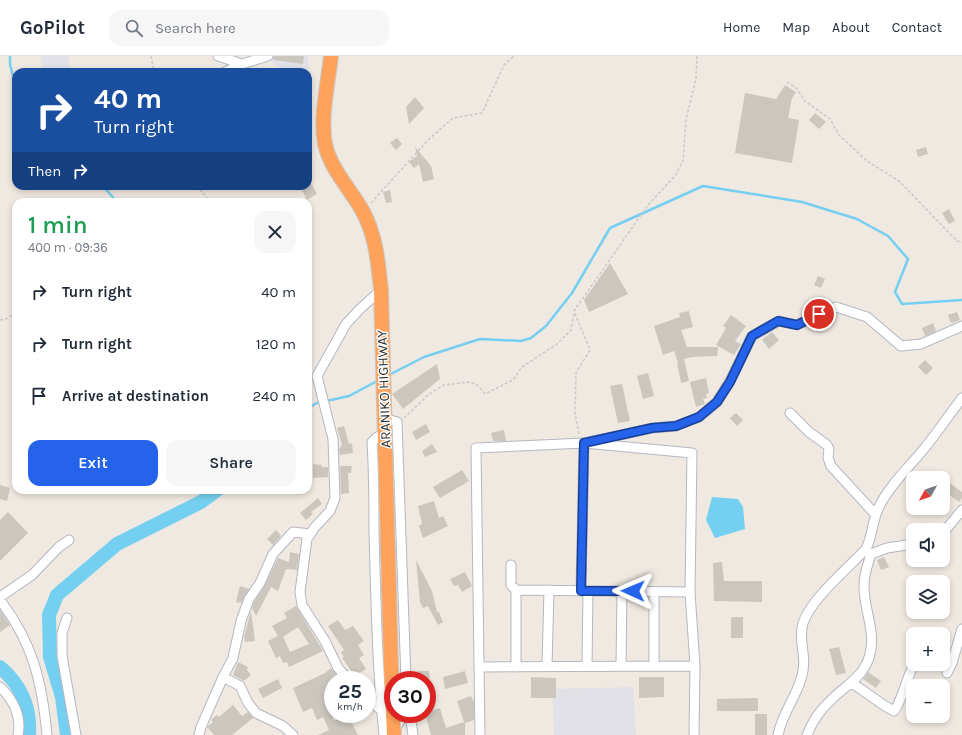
<!DOCTYPE html>
<meta charset="utf-8">
<style>
body{margin:0;font-family:Karla,sans-serif;background:#f6f6f7;color:#1f2937;height:100vh;display:flex;flex-direction:column;font-size:15px;white-space:nowrap}
*{box-sizing:border-box;margin:0}
p{font-size:13px;color:#747a83}
.icon{flex:none;width:22px;height:22px;fill:none;stroke:currentColor;stroke-width:2;stroke-linecap:round;stroke-linejoin:round}
.map{position:relative;flex:1;overflow:hidden}
.details{position:absolute;left:12px;top:142px;width:300px;height:296px;display:flex;flex-direction:column;background:#fff;border-radius:12px;box-shadow:0 2px 6px #0003}
.details>*{flex:none}
.hud{position:absolute;left:12px;top:12px;width:300px;height:122px;border-radius:12px;box-shadow:0 2px 6px #0003;background:#1a4fa0;color:#fff;overflow:hidden}
.needle{width:26px;rotate:230deg}
.controls{position:absolute;left:906px;top:415px;display:grid;gap:8px}
.controls a{display:grid;place-items:center;width:44px;height:44px;border-radius:8px;background:#fff;box-shadow:0 2px 6px #0003;font-size:20px}
.speed{position:absolute;left:324px;top:615px;display:flex;gap:8px;font-size:20px;font-weight:700;text-align:center}
.speed>*{display:grid;place-content:center;width:52px;height:52px;border-radius:50%;background:#fff;box-shadow:0 2px 6px #0003;line-height:1}
.speed small{font-size:10px;font-weight:400}
.speed .limit{border:6px solid #d22;background:#fff;color:#111}
.pin{position:absolute;display:grid;place-items:center;width:34px;height:34px;color:#fff;margin:-17px;border:2px solid #fff;border-radius:50%;box-shadow:0 1px 4px #0007}
.me{position:absolute;width:44px;margin:-22px;rotate:271deg;stroke-linejoin:round;filter:drop-shadow(0 0 3px #0008)}
.turn{display:flex;align-items:center;gap:14px;height:84px;padding:0 16px;font-size:18px}
.turn .icon{width:52px;height:52px;stroke-width:2.5}
.turn b{display:block;font-size:28px;line-height:34px}
.then{display:flex;align-items:center;height:38px;padding:0 16px;background:#0003;gap:8px;font-size:15px}
.round{display:grid;place-items:center;flex:none;width:42px;height:42px;border-radius:12px;background:#f6f6f7}
.overview{display:flex;align-items:center;justify-content:space-between;height:68px;padding:0 16px}
h1{font-size:24px;font-weight:600;line-height:30px;color:#1e9e55}
.action{display:flex;gap:8px;margin-top:auto;padding:8px 16px}
.action a{flex:1;height:46px;border-radius:12px;background:#2563eb;color:#fff;font-size:16px;font-weight:600;line-height:46px;text-align:center}
.action a+a{background:#f6f6f7;color:#1f2937}
ul{padding:0;list-style:none}
li{display:flex;align-items:center;gap:12px;height:52px;padding:0 16px}
li div{flex:1}
li b{display:block;font-size:15px}
li em{font-style:normal}
header{display:flex;align-items:center;gap:24px;box-sizing:border-box;height:56px;padding:0 20px;background:#fff;border-bottom:1px solid #e0e1e3}
header strong{font-size:19px}
nav{display:flex;gap:22px;margin-inline-start:auto;font-size:14px}
.search{width:280px;height:36px;background:#f6f6f7;display:flex;align-items:center;gap:10px;box-sizing:border-box;padding:0 14px;border-radius:12px;color:#747a83;font-size:15px}
.map>svg:first-child{display:block}
.industrial{fill:#e3e1e8}
.water{fill:#75cff0}
.lines{fill:none;stroke-linecap:round;stroke-linejoin:round}
.stream{stroke:#75cff0;stroke-width:2.5}
.river{stroke:#75cff0;stroke-width:14}
.building{fill:#cbc7bf;fill-rule:evenodd}
.minor-casing{stroke:#b4b7c1;stroke-width:11}
.highway-casing{stroke:#c9c9c9;stroke-width:16}
.path{stroke:#c9c9c9;stroke-width:1.5;stroke-dasharray:3 2;stroke-linecap:butt}
.minor{stroke:#fff;stroke-width:9}
.highway{stroke:#ffa35c;stroke-width:14}
.route-casing{stroke:#184099;stroke-width:10}
.route{stroke:#2563eb;stroke-width:7}
.labels{text-anchor:middle;dominant-baseline:central;stroke-width:3;stroke-linejoin:round;paint-order:stroke}
.street-label{font-size:14px;fill:#2e2e2e;stroke:#fff}
</style>
<header>
<strong>GoPilot</strong>
<div class="search"><svg class="icon" aria-label="search" viewBox="0 0 24 24"><circle cx="10" cy="10" r="6"/><path d="M15 15l6 6"/></svg>Search here</div>
<nav><a>Home</a><a>Map</a><a>About</a><a>Contact</a></nav>
</header>
<div class="map">
<svg width="962" height="679" viewBox="0 0 962 679">
<rect width="100%" height="100%" fill="#efe9e1"/>
<path class="industrial" d="M40,0H68L71,16H43Z
M271,0H308L309,12L306,16H287L271,7Z
M633,631L636,679H554L552,633Z"/>
<path class="water" d="M712,441L738,443L743,451L745,473L715,482L706,464Z"/>
<g class="lines">
<path class="stream" d="M10,0V8L16,33
M103,130L117,146
M387,320L424,301L480,283L521,285L531,282L546,270L572,237L610,172L703,130L802,146L857,163L888,180L908,203L895,236L902,248L962,244
M308,352L317,347L349,340L379,324"/>
<path class="river" d="M0,611C21,629 31,651 29,679
M67,679L62,641L50,601L49,559L57,539L117,488L201,446L217,434"/>
</g>
<path class="building" d="M274,0H304L303,8L273,4Z
M785,29L796,36L792,42L788,62L799,64L792,107L735,97L745,37L776,43Z
M415,41L424,52L409,68L406,51Z
M815,57L826,66L819,73L809,64Z
M397,82L402,88L396,94L390,87Z
M415,91L431,110L434,123L423,126L419,108L414,112L409,106L417,100Z
M926,91L928,98L918,101L916,94Z
M311,127L317,138L307,144L301,132Z
M390,134L392,146L386,147L383,136Z
M949,153L955,165L949,168L942,157Z
M610,207L628,238L589,256L584,244Z
M818,220L825,223L821,232L814,229Z
M689,255L693,271L681,274L687,291H718L717,300L692,301L684,303L689,325L681,327L677,307H678L674,295L663,299L654,270L680,261L679,257Z
M957,256L960,264L951,267L948,259Z
M731,259L746,270L735,285L741,288L734,299L716,289L726,272L723,270Z
M933,267L936,275L925,280L922,272Z
M772,276L779,284L769,293L762,284Z
M925,304L933,312L926,319L918,311Z
M437,308L440,323L403,353L392,338Z
M648,317L654,340L643,343L637,320Z
M706,322L709,337L706,338L707,342L703,343L705,348L696,351L690,326Z
M622,328L630,365L618,367L610,330Z
M736,357L743,364L737,370L730,362Z
M426,368L430,376L416,384L412,376Z
M344,370L349,388L352,387L353,397L340,399L339,393L342,389L337,372Z
M504,374L506,385H493L491,377Z
M432,388L437,396L425,401L422,395Z
M313,408L322,409L321,411H328V421L313,422Z
M340,410H352L351,417H348L349,437L341,438Z
M462,414L469,425L440,442L433,431Z
M951,428L962,436V442L959,446L945,436Z
M0,429L10,432L7,445L0,443Z
M318,442L322,448L311,456L313,458L306,464L300,457Z
M434,445L439,462L443,460L448,470L423,482L419,470L422,468L418,450Z
M8,456L28,477L0,505V464Z
M925,466L938,474H919Z
M276,474L281,480L273,489L267,483Z
M290,496L299,498L297,514L286,513L278,535L271,531L256,560L252,552L254,546L265,529L278,502L289,506Z
M884,501L889,511L881,514L877,504Z
M416,504L432,535L437,556H439L443,566L438,569L428,550L423,552L420,546Z
M722,506L724,525H762V546L714,545L713,507Z
M465,516L472,530L462,536L458,529L454,530L450,523Z
M240,530L249,533L241,547L236,546Z
M296,550L323,595L289,611L287,606L283,607L280,600L276,602L268,585L278,580L272,570L287,562L284,557ZM298,571L309,588L290,596L283,581Z
M0,554L10,569L0,576Z
M251,555L255,585L245,586L244,581Z
M731,561H743V582H731Z
M338,564L345,574L353,570L364,585L358,589L364,599L359,602L366,613L355,620L342,602L344,601L341,596L344,594L328,570Z
M839,591L846,617L836,619L829,593Z
M238,606L248,611L247,614L251,619L244,625L233,619Z
M331,612L341,624H333V665L339,662L342,667L350,663L358,679H318L329,674L323,661L317,664L312,652L303,656L293,632L325,617Z
M417,615H429L430,622H418Z
M465,615L468,627L445,633L443,621Z
M868,616L881,625L876,632L863,623Z
M531,621L556,622V642H531Z
M639,621H664V641L639,642Z
M278,623L282,632L263,642L258,633Z
M471,640L474,646V664L465,667V679H431L425,658H427V656L440,652L446,672L464,666L457,645Z
M758,642V655H717V643Z
M233,649L242,660L248,656L253,662L232,679H214L207,671L213,666L211,664L217,659L219,661Z
M755,658H767V679H755Z"/>
<g class="lines">
<defs>
<path id="minor" d="M218,0L242,8
M225,16L242,8L268,0
M790,357L809,376L827,389L829,393L828,402L831,410L875,458
M384,362L397,366L406,624
M943,477L962,454
M871,498L887,492L913,488
M511,509V529L516,534L690,536
M516,534V611
M581,535L584,387L652,372L676,370L699,361L717,346L730,325L752,280L779,265L797,269L836,251L867,261L901,290L921,288L962,270
M0,541L32,519L59,491L69,484
M0,544C33,587 42,626 47,679
M67,562L62,577V600L76,679
M547,610L549,534
M587,610L588,535
M621,610L622,535
M654,610V536
M479,611L695,610
M947,617L952,607L962,573
M223,621L233,602L241,565L249,543L260,527L273,498L293,476L310,478
M349,624L338,612L325,585L302,549L300,536L307,483L315,471L330,455L335,442L333,383L317,320L346,268L361,252L381,234
M852,627L885,650L894,655C899,651 907,623 911,615
M0,631C13,643 22,661 18,679
M367,642L381,654L385,655
M410,658L413,679
M393,675L405,658
M199,679L201,671L223,621L240,630L248,647L256,657L283,670L293,679
M384,679C377,612 376,544 374,477C374,447 374,417 372,386L376,382L385,377
M480,679L476,392L584,387L692,397L690,536L695,610L694,679
M778,679C782,658 795,643 801,623C808,602 799,590 802,572C805,548 849,511 866,493C873,479 872,463 880,449C890,429 909,411 923,394C937,377 949,359 962,342
M807,679C812,666 821,653 831,644C846,629 865,620 870,598C876,574 863,552 864,528C864,518 868,508 871,498"/>
<path id="highway" d="M331,0C328,28 320,60 325,88C330,112 350,133 362,154C376,179 378,206 381,234L391,610L394,679"/>
</defs>
<use href="#minor" class="minor-casing"/>
<use href="#highway" class="highway-casing"/>
<path class="path" d="M151,0L154,16
M787,26L797,33L805,45L830,63L839,79L867,105L899,125L957,185L962,186
M196,130L211,146
M371,147L428,84L453,62L482,57L504,9L514,0
M0,264L6,263L16,256
M404,362L429,338L444,329L469,326L477,329L485,338L513,324L522,311L557,288L571,274L574,257
M579,378L575,357L576,317L590,294L574,255L648,149L675,120L683,105L686,64L696,22L697,0"/>
<use href="#minor" class="minor"/>
<use href="#highway" class="highway"/>
</g>
<g class="lines">
<defs>
<path id="route" d="M633,535H581L584,387L652,372L676,370L699,361L717,346L730,326L752,280L778,265L797,269L819,258"/>
</defs>
<use href="#route" class="route-casing"/>
<use href="#route" class="route"/>
</g>
<g class="labels">
<g class="street-label">
<text transform="translate(384 333) rotate(-92)">ARANIKO HIGHWAY</text>
</g>
</g>
</svg>
<div class="controls">
<a><svg class="needle" viewBox="-14 -14 28 28"><path d="M0-13l5 13h-10z" fill="#e53935"/><path d="M0 13l5-13h-10z" fill="#747a83"/></svg></a>
<a><svg class="icon" aria-label="sound" viewBox="0 0 24 24"><path d="M4 9h4l5-4v14l-5-4H4zM17 9q2 3 0 6"/></svg></a>
<a><svg class="icon" aria-label="layers" viewBox="0 0 24 24"><path d="M12 4l9 5-9 5-9-5zM3 14l9 5 9-5"/></svg></a>
<a>+</a>
<a>−</a>
</div>
<div class="speed"><div>25<small>km/h</small></div><div class="limit">30</div></div>
<div class="pin" style="left:819px;top:258px;background:#d93025"><svg class="icon" aria-label="arrive" viewBox="0 0 24 24"><path d="M6 21V4h12l-3 4 3 4H6"/></svg></div>
<svg class="me" style="left:633px;top:535px" viewBox="-20 -20 40 40"><path d="M0-17L14 15 0 8-14 15z" fill="#2563eb" stroke="#fff" stroke-width="4"/></svg>
<div class="hud">
<div class="turn"><svg class="icon" aria-label="right" viewBox="0 0 24 24"><path d="M7 20v-9h11M14 6l5 5-5 5"/></svg><div><b>40 m</b>Turn right</div></div>
<div class="then">Then<svg class="icon" aria-label="right" viewBox="0 0 24 24"><path d="M7 20v-9h11M14 6l5 5-5 5"/></svg></div>
</div>
<section class="details">
<div class="overview"><div><h1>1 min</h1><p>400 m · 09:36</p></div><a class="round"><svg class="icon" aria-label="close" viewBox="0 0 24 24"><path d="M6 6l12 12M18 6L6 18"/></svg></a></div>
<ul>
<li><svg class="icon" aria-label="right" viewBox="0 0 24 24"><path d="M7 20v-9h11M14 6l5 5-5 5"/></svg><div><b>Turn right</b></div><em>40 m</em></li>
<li><svg class="icon" aria-label="right" viewBox="0 0 24 24"><path d="M7 20v-9h11M14 6l5 5-5 5"/></svg><div><b>Turn right</b></div><em>120 m</em></li>
<li><svg class="icon" aria-label="arrive" viewBox="0 0 24 24"><path d="M6 21V4h12l-3 4 3 4H6"/></svg><div><b>Arrive at destination</b></div><em>240 m</em></li>
</ul>
<div class="action"><a>Exit</a><a>Share</a></div>
</section>
</div>
